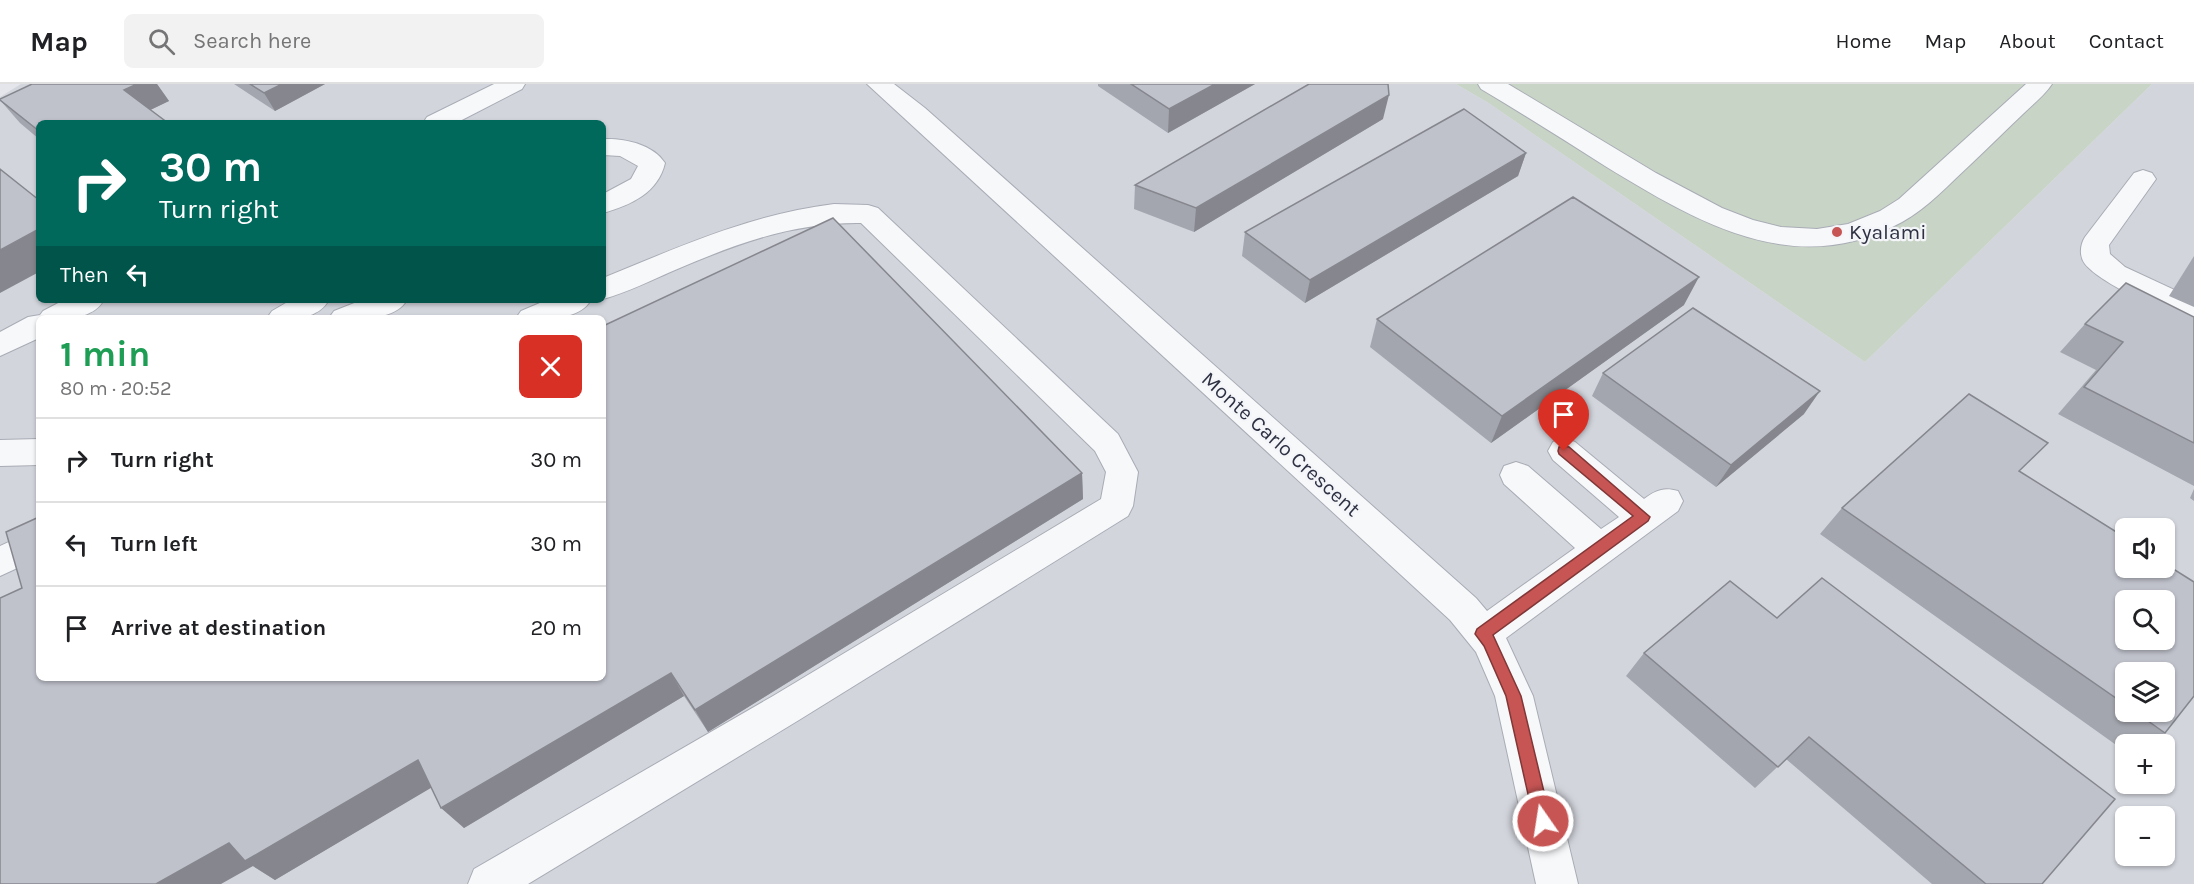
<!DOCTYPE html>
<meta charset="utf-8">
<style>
body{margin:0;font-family:Karla,sans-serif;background:#f2f2f2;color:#202124;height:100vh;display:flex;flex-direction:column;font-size:22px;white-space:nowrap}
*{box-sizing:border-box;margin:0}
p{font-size:20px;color:#757577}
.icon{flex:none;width:33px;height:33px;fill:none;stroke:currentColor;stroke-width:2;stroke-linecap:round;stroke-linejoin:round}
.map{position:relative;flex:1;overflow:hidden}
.drawer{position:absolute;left:36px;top:231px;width:570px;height:366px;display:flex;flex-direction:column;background:#fff;border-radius:9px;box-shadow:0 2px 4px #0004}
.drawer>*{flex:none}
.banner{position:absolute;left:36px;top:36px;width:570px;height:183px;border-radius:9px;box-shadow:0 2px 4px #0004;background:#00695c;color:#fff;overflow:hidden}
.buttons{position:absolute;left:2115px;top:434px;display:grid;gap:12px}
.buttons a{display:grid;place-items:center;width:60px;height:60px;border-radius:9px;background:#fff;box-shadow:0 2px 4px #0004;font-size:30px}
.pin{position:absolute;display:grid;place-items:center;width:51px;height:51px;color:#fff;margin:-62px -26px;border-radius:50% 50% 50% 0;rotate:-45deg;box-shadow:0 0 6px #0007}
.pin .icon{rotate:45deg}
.me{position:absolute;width:66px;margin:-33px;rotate:347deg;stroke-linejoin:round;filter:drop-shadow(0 0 4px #0008)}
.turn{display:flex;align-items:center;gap:21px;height:126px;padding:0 24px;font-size:27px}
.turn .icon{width:78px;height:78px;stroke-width:2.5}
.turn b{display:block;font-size:42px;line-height:51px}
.then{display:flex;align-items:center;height:57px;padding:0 24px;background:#0003;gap:12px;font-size:22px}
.round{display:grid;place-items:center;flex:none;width:63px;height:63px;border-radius:9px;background:#f2f2f2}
.overview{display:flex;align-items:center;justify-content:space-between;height:102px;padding:0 24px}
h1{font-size:36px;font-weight:700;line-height:45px;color:#1e9e55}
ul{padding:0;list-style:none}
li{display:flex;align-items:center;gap:18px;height:84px;padding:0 24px;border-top:2px solid #e0e0e0}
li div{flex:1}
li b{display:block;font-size:22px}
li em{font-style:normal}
header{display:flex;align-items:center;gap:36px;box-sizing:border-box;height:84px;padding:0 30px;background:#fff;border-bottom:2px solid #e0e0e0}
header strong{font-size:28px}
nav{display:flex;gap:33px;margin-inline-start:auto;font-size:21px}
.search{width:420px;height:54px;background:#f2f2f2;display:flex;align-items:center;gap:15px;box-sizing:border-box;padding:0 21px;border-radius:9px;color:#757577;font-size:22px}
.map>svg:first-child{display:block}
.built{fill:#d3d5dd;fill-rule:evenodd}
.green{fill:#c8d4c6}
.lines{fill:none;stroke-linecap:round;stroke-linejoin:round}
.minor-casing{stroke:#a9acb5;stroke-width:2}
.minor{fill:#f7f8fa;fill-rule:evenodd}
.wall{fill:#a4a6af;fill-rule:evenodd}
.shaded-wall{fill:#86878e}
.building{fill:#bfc1cb;stroke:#86878e;stroke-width:1.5;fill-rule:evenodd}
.route{fill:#c65554;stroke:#813737;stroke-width:1.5}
.poi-dot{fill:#c65554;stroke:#f4f5f8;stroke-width:2}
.labels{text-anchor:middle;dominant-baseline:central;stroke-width:4.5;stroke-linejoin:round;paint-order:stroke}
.poi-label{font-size:21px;fill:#2d3143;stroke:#f4f5f8;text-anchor:start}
.street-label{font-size:21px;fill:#2d3143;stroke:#f4f5f8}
</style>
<header>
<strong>Map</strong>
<div class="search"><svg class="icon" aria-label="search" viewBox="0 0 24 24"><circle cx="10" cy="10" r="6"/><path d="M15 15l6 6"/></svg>Search here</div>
<nav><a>Home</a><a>Map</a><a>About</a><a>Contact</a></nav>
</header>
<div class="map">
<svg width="2194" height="800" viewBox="0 0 2194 800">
<rect width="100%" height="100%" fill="#e4e6eb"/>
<path class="built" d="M21,0H1456L1487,18L1865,278L2152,0H2194V800H0V13ZM39,39H603V216H39ZM39,234H603V594H39ZM2126,444H2164V483H2126ZM2126,516H2164V555H2126ZM2126,588H2164V627H2126ZM2126,660H2164V699H2126ZM2126,732H2164V771H2126Z"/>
<path class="green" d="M1456,0H2152L1865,278L1487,18Z"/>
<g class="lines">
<defs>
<path id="minor" d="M494,0H525L522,5L456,39H423L427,33Z
M867,0H894L925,24L1476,514L1487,527L1575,464L1504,400L1500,391L1504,382L1516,378L1528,382L1601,445L1619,433L1553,376L1548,367L1553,358L1564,354L1575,358L1644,415C1656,406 1664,403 1678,407L1683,417L1678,427L1506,554L1533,612L1578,800H1536L1495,612L1476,568L1450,536Z
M1478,0H1508L1656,89L1722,124L1753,136L1781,143L1817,145L1848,140L1880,127L1899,115L2026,0H2052C2045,11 2033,20 2024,29C2006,46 1989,63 1971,80C1949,100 1928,124 1902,138C1795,197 1697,138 1605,82C1564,56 1523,30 1481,5Z
M603,55C624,54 653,60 665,79C658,109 631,121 603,129V110L631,95L638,82L620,72L603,71Z
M2143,86L2152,89L2156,95L2109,161L2110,170L2125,183L2194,215V237C2168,230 2101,200 2085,180C2079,172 2080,161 2085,153L2134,89Z
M834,120L868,121L878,124L1118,350L1138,388L1133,422L1128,432L799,636L528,800H468L474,785L773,612L1101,415L1106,388L1095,367L861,139C794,138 736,160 675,186C652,196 628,208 603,215V194C679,163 752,130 834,120Z
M64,216H104C91,238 61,234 39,234V254L0,272V248L28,233L40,231L43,227Z
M291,216H329C316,238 290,234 267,234L272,227Z
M362,216H407C393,239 353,234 329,234L334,227Z
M547,216H591C577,239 539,234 516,234L521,227Z
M39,355V381L0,382V356Z
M39,444V474L0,492V462Z"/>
</defs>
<use href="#minor" class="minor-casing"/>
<use href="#minor" class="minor"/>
</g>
<path class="wall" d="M32,0H157L169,17L150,26L39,39V55L20,39L0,16Z
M234,0H325L275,27Z
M1098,0H1255L1168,49L1098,2Z
M1383,35L1194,148L1134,125L1135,101Z
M1526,69L1518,92L1305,219L1242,172L1245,148Z
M2194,172V223L2169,212Z
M1684,221L1491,359L1370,263L1377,235Z
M2194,233V402L2058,330L2096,286L2060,268L2085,240Z
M1603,289L1804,330L1716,403L1592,312Z
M1969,310L2048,359L2019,387L2126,454V483H2164V479L2194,498V612L2165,649L2146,660H2126V668L1820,450L1842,424ZM2126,516H2164V555H2126ZM2126,588H2164V627H2126Z
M1082,389L1083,415L708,648L684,612L464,744L431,703L275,796L253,782L0,800Z
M2194,405V417L2190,414Z
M1730,497L2042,800H1932L1786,675L1755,704L1626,592L1644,569Z"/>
<path class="shaded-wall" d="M137,0H157L169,17L142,30L124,6Z
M282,0H325L275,27L264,9Z
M1215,0H1255L1168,49L1169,25Z
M1389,11L1383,35L1194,148L1196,124Z
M1526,69L1518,92L1305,219L1310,196Z
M39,145V188L0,209V166Z
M1699,193L1684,221L1491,359L1502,332Z
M1820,307L1804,330L1716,403L1731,381Z
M1082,389L1083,415L708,648L695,626Z
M671,589L684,612L464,744L441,724Z
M418,676L441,698L275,796L253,782L221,800H156L229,759Z"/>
<path class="building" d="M32,0H137L124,6L168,39H39V47L0,16V15Z
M250,0H282L264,9Z
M1131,0H1215L1169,25Z
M1309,0H1388L1389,11L1196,124L1135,101Z
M1464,25L1526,69L1310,196L1245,148Z
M0,85L39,116V145L0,166Z
M1573,113L1699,193L1502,332L1377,235Z
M833,134L1082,389L695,626L671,589L441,724L418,676L245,777L229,759L156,800H0V514L22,504L6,448L39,433V594H603V242Z
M2126,199L2194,233V359L2084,303L2123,258L2085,240Z
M1693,224L1820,307L1731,381L1603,289Z
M1969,310L2048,359L2019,387L2126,454V483H2164V479L2194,498V612L2165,649L2134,627H2164V588H2126V621L1842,424ZM2126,516H2164V555H2126Z
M1822,494L2115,715L2042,800H1986L1809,653L1778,683L1644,569L1730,497L1777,534Z"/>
<path class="route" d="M1564,362L1569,363L1650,433L1648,437L1493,551L1521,612L1551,737L1548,743L1543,745L1537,743L1534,737L1506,612L1484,562L1475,550L1477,545L1633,432L1559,370L1558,367L1559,363Z"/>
<circle class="poi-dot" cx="1837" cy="148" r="6"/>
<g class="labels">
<g class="poi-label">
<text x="1849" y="148">Kyalami</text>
</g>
<g class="street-label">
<text transform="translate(1281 360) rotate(42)">Monte Carlo Crescent</text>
</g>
</g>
</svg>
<div class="buttons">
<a><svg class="icon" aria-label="sound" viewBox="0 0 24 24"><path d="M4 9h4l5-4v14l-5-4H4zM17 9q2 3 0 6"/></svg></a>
<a><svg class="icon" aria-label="search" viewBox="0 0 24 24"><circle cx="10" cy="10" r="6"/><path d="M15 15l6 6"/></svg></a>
<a><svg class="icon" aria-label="layers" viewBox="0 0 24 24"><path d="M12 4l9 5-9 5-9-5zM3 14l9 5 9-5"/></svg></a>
<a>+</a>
<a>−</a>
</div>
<div class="pin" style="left:1564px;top:367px;background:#d93025"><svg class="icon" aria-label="arrive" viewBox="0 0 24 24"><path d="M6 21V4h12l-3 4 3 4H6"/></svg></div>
<svg class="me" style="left:1543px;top:737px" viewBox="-20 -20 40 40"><circle r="17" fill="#c65554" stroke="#fff" stroke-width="3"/><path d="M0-11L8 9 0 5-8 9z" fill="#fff"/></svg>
<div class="banner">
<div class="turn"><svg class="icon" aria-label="right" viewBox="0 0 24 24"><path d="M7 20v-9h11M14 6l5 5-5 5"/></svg><div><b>30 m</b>Turn right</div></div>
<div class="then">Then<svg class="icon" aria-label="left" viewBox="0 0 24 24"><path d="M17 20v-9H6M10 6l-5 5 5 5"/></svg></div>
</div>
<section class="drawer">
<div class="overview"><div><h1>1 min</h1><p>80 m · 20:52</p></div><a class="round" style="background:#d93025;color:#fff"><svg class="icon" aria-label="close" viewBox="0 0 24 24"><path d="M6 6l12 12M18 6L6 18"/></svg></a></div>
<ul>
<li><svg class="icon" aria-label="right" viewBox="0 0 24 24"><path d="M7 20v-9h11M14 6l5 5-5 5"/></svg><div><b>Turn right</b></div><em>30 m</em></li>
<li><svg class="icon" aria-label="left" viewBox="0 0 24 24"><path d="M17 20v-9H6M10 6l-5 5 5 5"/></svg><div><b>Turn left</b></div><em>30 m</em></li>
<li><svg class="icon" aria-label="arrive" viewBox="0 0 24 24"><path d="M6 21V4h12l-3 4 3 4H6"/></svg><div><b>Arrive at destination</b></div><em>20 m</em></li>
</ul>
</section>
</div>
